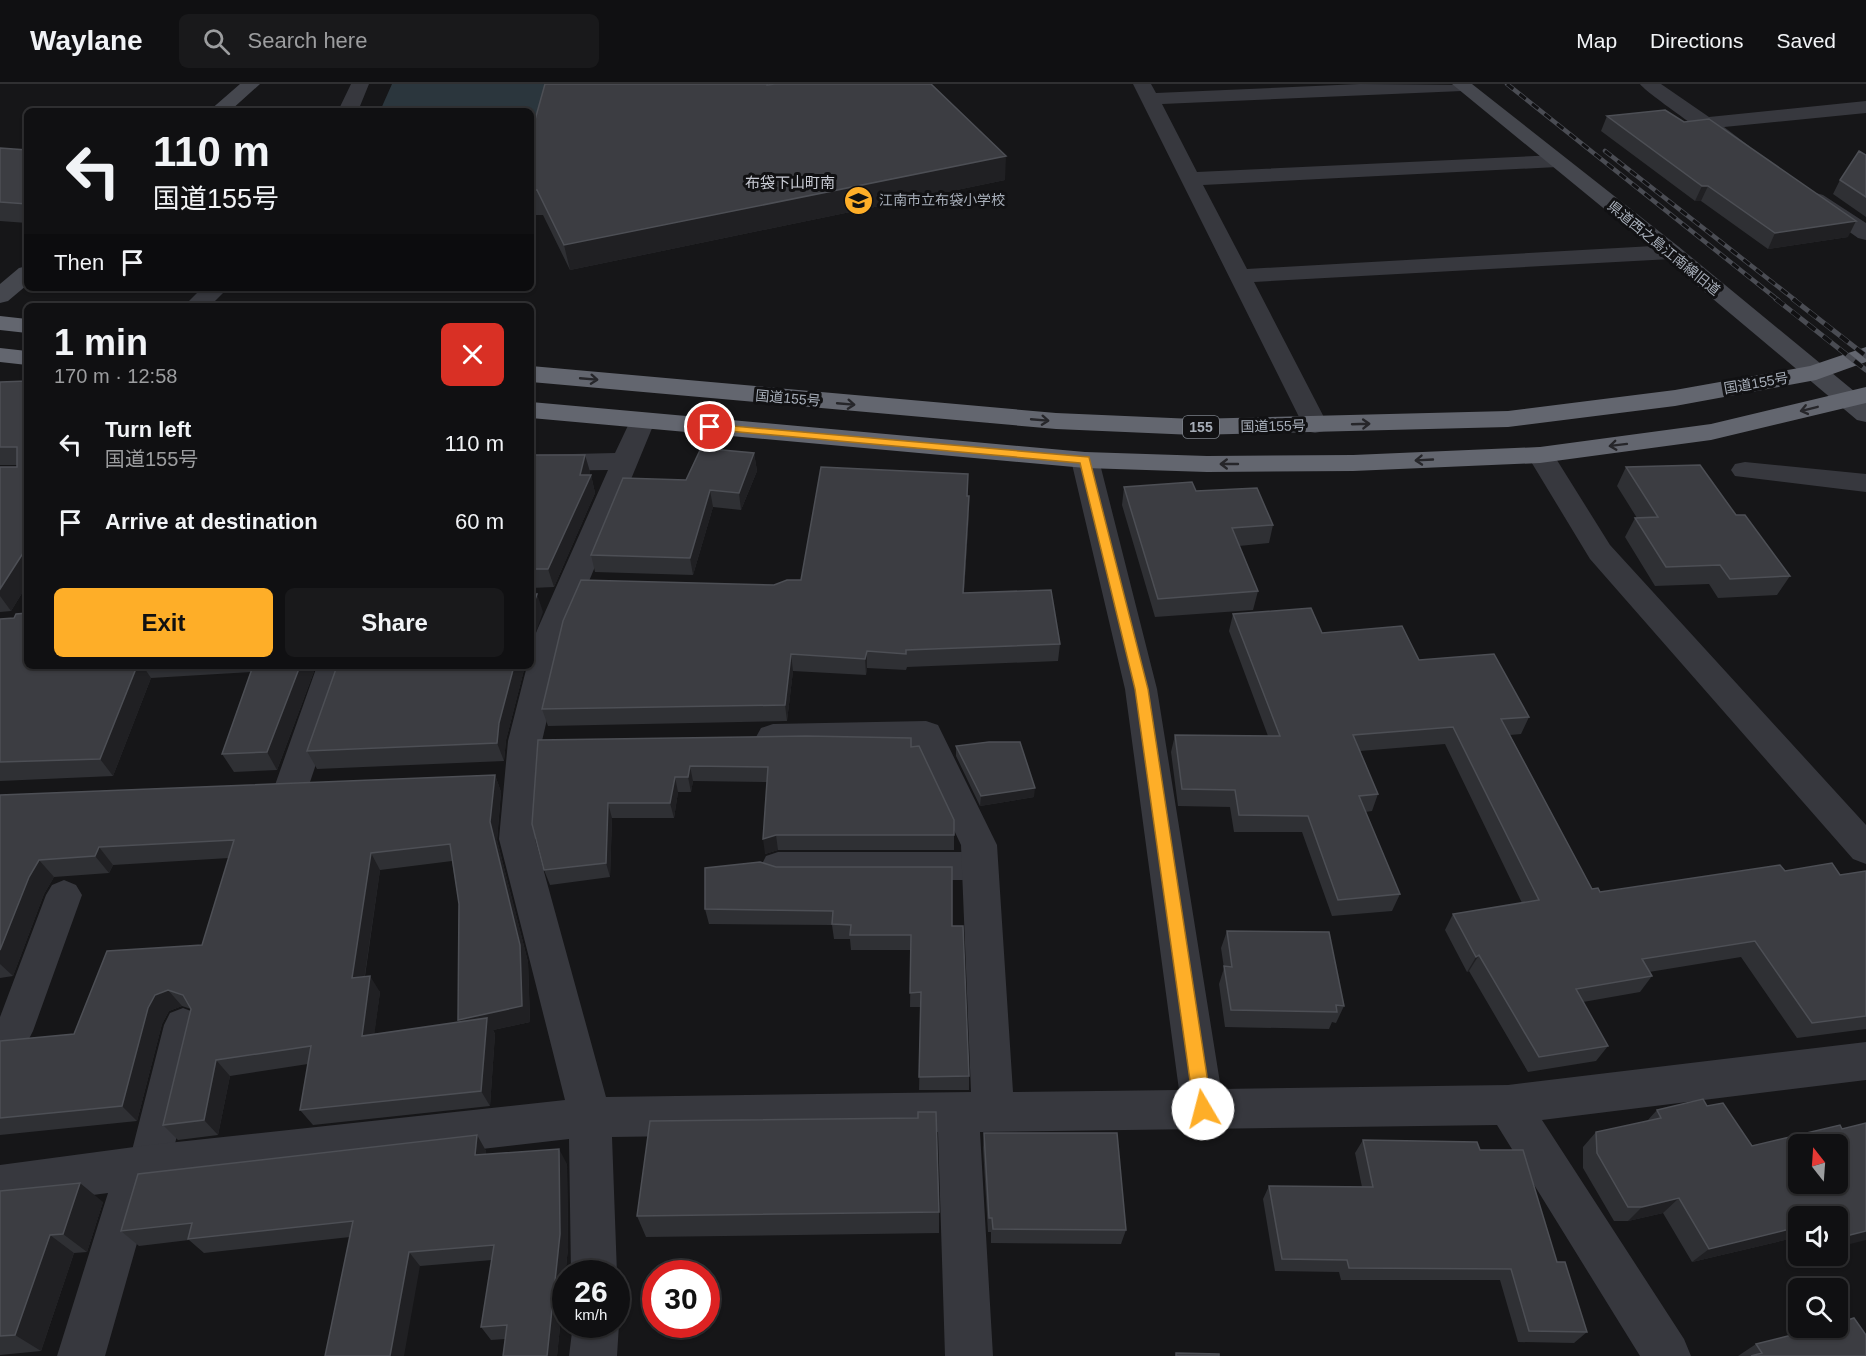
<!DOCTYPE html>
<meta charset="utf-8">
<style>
body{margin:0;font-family:Arial,"Noto Sans JP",sans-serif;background:#19191b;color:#f1f3f6;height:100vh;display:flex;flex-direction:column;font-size:22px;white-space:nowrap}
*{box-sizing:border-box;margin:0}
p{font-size:20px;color:#9c9d9f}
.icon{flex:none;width:33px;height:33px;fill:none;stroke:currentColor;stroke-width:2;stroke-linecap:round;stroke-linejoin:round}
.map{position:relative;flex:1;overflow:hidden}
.details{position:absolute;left:24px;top:219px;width:510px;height:366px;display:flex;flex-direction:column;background:#101012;border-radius:9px;box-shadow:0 2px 4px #0004,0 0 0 2px #303032}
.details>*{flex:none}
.guide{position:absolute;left:24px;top:24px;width:510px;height:183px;border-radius:9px;box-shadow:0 2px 4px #0004,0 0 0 2px #303032;background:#101012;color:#f1f3f6;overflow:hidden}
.needle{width:39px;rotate:343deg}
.controls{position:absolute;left:1788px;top:1050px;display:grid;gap:12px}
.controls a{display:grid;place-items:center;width:60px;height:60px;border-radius:9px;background:#101012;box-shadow:0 2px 4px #0004,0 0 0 2px #303032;font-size:30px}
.speed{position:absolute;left:552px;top:1176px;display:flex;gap:12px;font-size:30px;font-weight:700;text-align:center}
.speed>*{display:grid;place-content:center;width:78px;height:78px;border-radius:50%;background:#101012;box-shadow:0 2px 4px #0004,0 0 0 2px #303032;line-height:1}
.speed small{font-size:15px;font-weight:400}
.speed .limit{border:9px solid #d22;background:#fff;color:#111}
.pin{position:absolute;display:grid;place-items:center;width:51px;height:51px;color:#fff;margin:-26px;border:3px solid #fff;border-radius:50%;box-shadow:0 2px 6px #0007}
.me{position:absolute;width:66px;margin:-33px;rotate:352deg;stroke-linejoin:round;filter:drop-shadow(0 0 4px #0008)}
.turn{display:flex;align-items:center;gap:21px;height:126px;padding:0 30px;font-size:27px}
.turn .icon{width:78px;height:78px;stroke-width:2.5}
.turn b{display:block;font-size:42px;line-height:51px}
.then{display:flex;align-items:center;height:57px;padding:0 30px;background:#0003;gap:12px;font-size:22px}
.round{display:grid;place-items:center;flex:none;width:63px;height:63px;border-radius:9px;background:#19191b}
.summary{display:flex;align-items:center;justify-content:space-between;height:102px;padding:0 30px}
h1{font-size:36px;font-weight:600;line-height:45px}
.button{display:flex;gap:12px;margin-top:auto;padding:12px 30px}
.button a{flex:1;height:69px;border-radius:9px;background:#feae28;color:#111;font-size:24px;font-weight:600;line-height:69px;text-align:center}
.button a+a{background:#19191b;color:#f1f3f6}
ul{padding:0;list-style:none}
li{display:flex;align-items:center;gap:18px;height:78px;padding:0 30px}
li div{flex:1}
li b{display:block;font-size:22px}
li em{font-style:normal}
header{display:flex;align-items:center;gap:36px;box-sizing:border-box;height:84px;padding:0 30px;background:#101012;border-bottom:2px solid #303032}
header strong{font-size:28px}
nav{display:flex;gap:33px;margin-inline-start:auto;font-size:21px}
.search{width:420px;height:54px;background:#19191b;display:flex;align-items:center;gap:15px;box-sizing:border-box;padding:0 21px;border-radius:9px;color:#9c9d9f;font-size:22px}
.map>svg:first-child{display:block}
.water{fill:#2b363d}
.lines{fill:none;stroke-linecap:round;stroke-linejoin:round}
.lane{fill:#37383e;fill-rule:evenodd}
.street{fill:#37383e;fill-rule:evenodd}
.secondary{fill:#45474e;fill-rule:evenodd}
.highway{fill:#63666f;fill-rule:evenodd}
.rail-far1-casing{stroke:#4a4c53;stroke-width:4.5}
.rail-casing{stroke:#4a4c53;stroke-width:5}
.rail-far1{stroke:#111113;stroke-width:3;stroke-dasharray:8;stroke-linecap:butt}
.rail{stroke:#111113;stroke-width:4;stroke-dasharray:10;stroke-linecap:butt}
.wall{fill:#2f3034;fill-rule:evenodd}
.shaded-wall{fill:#202023}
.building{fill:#3c3d42;stroke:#4d4f55;stroke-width:1.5;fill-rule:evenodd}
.oneway{stroke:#26262a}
.route{fill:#feae28;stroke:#a5711a;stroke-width:1.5}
.labels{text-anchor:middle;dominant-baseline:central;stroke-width:6;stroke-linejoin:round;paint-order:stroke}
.far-poi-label{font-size:14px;fill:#a7aeb9;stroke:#111113;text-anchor:start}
.far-street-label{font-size:14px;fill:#a7aeb9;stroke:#111113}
.shield{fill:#111113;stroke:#7a7f87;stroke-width:1.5}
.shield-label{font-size:14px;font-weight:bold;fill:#a7aeb9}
.far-quarter-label{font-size:15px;fill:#c9ccd5;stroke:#111113}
</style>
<header>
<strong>Waylane</strong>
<div class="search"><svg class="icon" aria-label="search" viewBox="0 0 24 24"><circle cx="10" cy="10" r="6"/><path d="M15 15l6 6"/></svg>Search here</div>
<nav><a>Map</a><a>Directions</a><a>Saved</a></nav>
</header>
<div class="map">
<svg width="1866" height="1272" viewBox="0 0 1866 1272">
<rect width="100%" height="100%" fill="#161618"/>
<path class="water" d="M392,0H546L534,42H531V27H380Z"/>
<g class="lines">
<path class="lane" d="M778,768H980L992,772L997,782L992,792L980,796H778L766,792L761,782L766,772Z
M64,796L76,801L82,811L33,947C26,963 16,969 0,976V933L46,811L52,801Z
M183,924L196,929L202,941L170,1082L164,1096L149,1102L134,1096L128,1082L164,941L170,929Z"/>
<path class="street" d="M351,0H369L358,27H338Z
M1133,0H1151L1156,9L1360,0L1471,1L1469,5L1462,7L1162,20L1197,88L1557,71L1564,73L1567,77L1564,81L1557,83L1203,101L1247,185L1671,161L1679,163L1682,168L1679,173L1671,175L1254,198L1328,341L1324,347L1315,349L1306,347Z
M1640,0H1661L1709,33L1866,17V29L1724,43L1749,62L1746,66C1741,67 1737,68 1732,66C1721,61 1645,8 1640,0Z
M1816,109L1823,111L1866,139V156L1858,154L1809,119L1805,115L1809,111Z
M202,204H228L210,222H184Z
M642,329L651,331L655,337L566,553L542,657L535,755L606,1013L971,1008L961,761L915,663L773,666L761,662L756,653L761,644L773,640L926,637L938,641L997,761L1013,1008L1179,1006L1125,605L1071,376L1075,370L1085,368L1095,370L1099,376L1157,605L1221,1005L1508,1001L1866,958V996L1542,1036L1684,1255L1691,1272H1640L1497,1041L980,1048L993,1272H945L938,1048L612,1053L617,1190L616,1191L571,1190L569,1055L153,1103L105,1272H57L108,1109L0,1123V1081L149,1061L565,1016L499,755L508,657L527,582H531V567L534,553L608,386L531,387V371L615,369L633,331Z
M1540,363L1550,365L1610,461L1866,741V780L1853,775L1590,475L1527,371L1530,365Z
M1745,378L1866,390V408L1735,392L1731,386L1735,380Z
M317,582H349L309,701L304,710L292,714L280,710L275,701Z
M616,1233L619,1240L617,1272H569L573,1240H616Z"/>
<path class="secondary" d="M240,0H260L230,27H209Z
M1452,0H1472L1679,163L1866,317V338L1857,336L1663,173Z
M27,182V201L8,217L0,219V200L19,184Z"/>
<path class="highway" d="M0,232L27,235V249L0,246Z
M1866,263V278L1816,296L1675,322L1508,343L1194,351L1056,345L531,298V282L1056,329L1194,335L1508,327L1675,306L1810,282Z
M0,264L27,267V281L0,278Z
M1866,303V319L1711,356L1540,379L1353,387L1207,388L1085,384L531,334V318L1085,368L1207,372L1353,371L1540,363L1711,340Z"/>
<defs>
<path id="rail-far1" d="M1507,0L1778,216
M1605,67L1795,216"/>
<path id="rail" d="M1776,215L1866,286
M1793,215L1866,272"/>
</defs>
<use href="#rail-far1" class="rail-far1-casing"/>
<use href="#rail" class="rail-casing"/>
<use href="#rail-far1" class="rail-far1"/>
<use href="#rail" class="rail"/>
</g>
<path class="wall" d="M769,0V1L1005,96L570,186L543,131H531V50Z
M1607,32L1848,153L1768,165L1701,117H1695L1601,47Z
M0,64L27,66V139L0,137Z
M1866,71V133L1833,110L1840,96Z
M27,297V501L11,527L0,528V383H17V381H0V298Z
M754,369L757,387L741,426L713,423L693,491L595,488L591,471L686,396Z
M531,371H585L590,388L589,391H591L595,409L554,503L531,504Z
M1626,383L1736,431L1790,492L1777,511L1718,514L1709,500L1655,502L1625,453L1635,434H1637L1617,402Z
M1124,403L1196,407L1273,441L1269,459L1239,462L1258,507L1253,526L1155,533L1122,421Z
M967,412H969V429L964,509L1060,560L1058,577L907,583L906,586L867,584L866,591L793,587L787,637L548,642L542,625L774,501L801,496Z
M1233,530L1322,549L1419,576L1529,633L1521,650L1510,651L1592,805L1600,808L1785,787L1840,791L1866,787V945L1797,954L1741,873L1649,888L1652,892L1640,908L1583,918L1608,962L1596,977L1528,988L1469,887L1467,888L1445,846L1453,830L1522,819L1445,660L1360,667L1378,710L1372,727L1365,728L1400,810L1392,827L1332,832L1302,748H1234L1230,723L1178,722L1171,668L1175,651L1268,652L1229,547Z
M0,535L27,582H316L277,686L234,688L222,670L251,588L151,594L113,692L0,697Z
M337,582H525L506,656L504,677L317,685L307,667Z
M911,654V663L954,736V766H778L765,770L767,698L693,697L691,708H678L674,734H612L610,793L550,801L544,786L538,656Z
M956,662L1034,713L980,722L956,672Z
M495,691L501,708L497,756L528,878L530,938L493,946L495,950L490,1022L313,1041L300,1026L308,980L230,992L218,1051L178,1056L163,1041L191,925L182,922L169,927L162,940L137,1037L0,1051V957L74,950L202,861L229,774L113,781L109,789L54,793L44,810L13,892L0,894V711ZM452,777L459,820L458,936L459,938L374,950L380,908L365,892L380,786Z
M705,784L952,842L969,992V1006H919L921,923H910L911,866H851L850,855H834L832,841L709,840L705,825Z
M1227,847L1344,922L1336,939L1332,938L1329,945L1225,943L1219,900L1224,884L1221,864Z
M1707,1022L1798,1132V1169L1789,1155L1692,1178L1663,1129L1628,1137H1614L1583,1084V1063L1596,1048L1647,1037L1657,1026Z
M984,1049L1126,1146L1121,1160L991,1159V1148H988L983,1064Z
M477,1051L486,1067V1070L567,1080L568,1164L557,1272H503L505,1255L491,1256L481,1243L492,1176L420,1182L350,1153L204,1169L189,1156L139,1162L121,1147Z
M1363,1056L1480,1066L1557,1178L1587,1248L1574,1259L1518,1258L1500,1196H1341L1339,1188L1275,1187L1263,1115L1269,1102L1362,1103L1355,1069Z
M0,1107L103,1118L87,1168L74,1169L41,1267L0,1271Z
M939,1128V1149L646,1153L637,1132Z
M1756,1260L1866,1272H1738Z"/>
<path class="shaded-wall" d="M1006,72L1005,96L570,186L564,161Z
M1702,102H1708L1701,117H1695Z
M1856,137L1848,153L1768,165L1775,149Z
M754,369L757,387L741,426L739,409Z
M585,371L590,388L586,401L591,391L595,409L554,503L548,485L580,391Z
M710,406L713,423L693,491L690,474Z
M969,412V429L963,526V509Z
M27,463V501L11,527L0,512V505Z
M537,510L543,528L531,563V527Z
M867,567V584L866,591L865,575Z
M791,570L793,587L787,637L785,621Z
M137,582H143L151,594L113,692L100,675Z
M300,582H316L277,686L267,668Z
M514,582H525L506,656L504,677L497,659L499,639Z
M690,682L693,697L691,708L688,693Z
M495,691L501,708L497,756L528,878L530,938L493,946L495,950L490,1022L481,1007L466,952L458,936Z
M675,693L678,708L674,734L670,719Z
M1035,704L1034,713L980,722L981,712Z
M608,719L612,734L610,793L606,779Z
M776,751L778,766L765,770L763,755Z
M99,763L113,781L109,789L95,772Z
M371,769L380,786L362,910L352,894Z
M39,776L54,793L44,810L13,892L0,880V866L29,793Z
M1479,871L1469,887L1467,888L1476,873Z
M370,892L380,908L372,968L362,952Z
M168,906L182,922L169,927L162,940L137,1037L122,1022L148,924L155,911Z
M216,976L230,992L218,1051L204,1036Z
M477,1051L486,1067L485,1086L475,1071Z
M559,1065L567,1080L568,1164L557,1272H547Z
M80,1099L103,1118L87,1168L63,1150Z
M1679,1114L1663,1129L1628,1137L1642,1123Z
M1798,1143V1147L1789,1155L1692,1178L1709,1165Z
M1866,1147V1156L1838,1163V1154Z
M50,1151L74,1169L41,1267L15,1251Z
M409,1168L420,1182L404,1272H390Z"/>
<path class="building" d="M545,0H767V1L775,0H931L1006,72L564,161L537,106H531V50Z
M1665,26L1684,38L1709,35L1856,137L1775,149L1708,102H1702L1607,32Z
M0,64L27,66V120L0,118Z
M1859,67L1866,71V113L1840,96Z
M27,297V304L25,306H27V463L0,505V383H17V363H0V298Z
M701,364L754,369L739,409L710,406L690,474L591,471L623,394L686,396Z
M531,371H585L580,391H591L548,485H531Z
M1700,381L1736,431H1745L1790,492L1730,495L1720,481L1666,483L1635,434L1658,433L1626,383Z
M821,383L968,390L967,412H969L963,509L1051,506L1060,560L906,566V570L867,567L865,575L791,570L785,621L542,625L563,537L581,496L774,501L787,496H801Z
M1192,398L1196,407L1257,404L1273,441L1232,444L1258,507L1158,515L1124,403Z
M531,510H537L531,527Z
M1311,524L1322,549L1402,542L1419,576L1494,570L1529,633L1501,635L1592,805L1598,804L1600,808L1780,781L1785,787L1832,779L1840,791L1866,787V932L1812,939L1755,857L1642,875L1652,892L1576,905L1608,962L1539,973L1479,871L1476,873L1453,830L1539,816L1453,643L1353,651L1378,710L1359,712L1400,810L1338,816L1308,732L1239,731L1235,706L1182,705L1175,651L1280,652L1233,530Z
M27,529V582H137L100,675L0,678V535L14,534L16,530Z
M253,582H300L267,668L222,670Z
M337,582H514L499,639L497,659L307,667Z
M806,652L911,654V663L919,662L954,736V751H776L763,755L768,683L690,682L688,693H675L670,719H608L606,779L544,786L532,740L538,656Z
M989,658H1020L1035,704L981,712L956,662Z
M495,691L490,738L520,861L522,922L458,936L459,820L450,760L371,769L352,894L370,892L362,952L487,934L481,1007L300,1026L311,962L216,976L204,1036L163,1041L191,925L183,911L168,906L155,911L148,924L122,1022L0,1034V957L74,950L107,867L202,861L234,756L99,763L95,772L39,776L29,793L0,866V711Z
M760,778L776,783H952V842H963L969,992L919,993L921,908L910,909L911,851H850L851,841L832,840L833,827L705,825V784Z
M1227,847L1329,848L1344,922L1336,921L1337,928L1231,926L1224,882L1232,883Z
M1703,1015L1707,1022L1723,1019L1752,1062L1840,1041L1842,1045L1866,1039V1147L1838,1154V1132H1798V1143L1709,1165L1679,1114L1642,1123H1628L1597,1069L1596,1048L1661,1034L1657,1026ZM1798,1060H1838V1100H1798Z
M918,1028H936L939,1128L637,1132L650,1037L918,1034Z
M984,1049H1117L1126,1146L993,1145L992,1134H989Z
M477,1051L475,1071L559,1065L560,1150L547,1272H503L507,1241L481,1243L494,1161L409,1168L390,1272H325L353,1137L188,1155L192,1139L121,1147L138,1090Z
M1363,1056L1477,1058L1480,1066H1523L1557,1178H1565L1587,1248L1529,1247L1511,1185L1349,1184L1347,1176L1282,1175L1269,1102L1373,1103Z
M80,1099L63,1150L50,1151L15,1251L0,1252V1107Z
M1854,1234L1866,1251V1272H1751L1762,1269L1756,1260L1819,1244H1838V1239Z
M1176,1269L1219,1270V1272H1176Z"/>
<defs><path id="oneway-shaft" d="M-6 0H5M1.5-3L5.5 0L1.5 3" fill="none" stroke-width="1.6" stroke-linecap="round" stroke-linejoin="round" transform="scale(1.5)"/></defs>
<g class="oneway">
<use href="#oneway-shaft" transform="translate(589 295) rotate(5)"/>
<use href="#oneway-shaft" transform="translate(846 320) rotate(5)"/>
<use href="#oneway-shaft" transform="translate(1809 325) rotate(166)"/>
<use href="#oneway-shaft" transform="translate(1040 336) rotate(5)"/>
<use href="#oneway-shaft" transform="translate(1361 340) rotate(-2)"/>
<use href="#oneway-shaft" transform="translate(1618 361) rotate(173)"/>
<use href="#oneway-shaft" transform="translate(1424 376) rotate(177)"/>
<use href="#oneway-shaft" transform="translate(1229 380) rotate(180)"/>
</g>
<path class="route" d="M710,340L1089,373L1148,605L1212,1025L1209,1031L1203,1033L1197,1031L1194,1025L1135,605L1080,379L706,345V341Z"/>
<defs>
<symbol id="school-disc" viewBox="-11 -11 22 22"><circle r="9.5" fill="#feae28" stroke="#111113"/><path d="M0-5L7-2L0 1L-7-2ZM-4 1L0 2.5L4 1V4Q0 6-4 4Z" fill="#111"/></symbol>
</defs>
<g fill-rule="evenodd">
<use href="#school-disc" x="842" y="100" width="33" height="33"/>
</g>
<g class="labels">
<g class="far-poi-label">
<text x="879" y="116">江南市立布袋小学校</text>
</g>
<g class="far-street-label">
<text transform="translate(1664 164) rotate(39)">県道西之島江南線旧道</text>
<text transform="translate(1756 299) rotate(-10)">国道155号</text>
<text transform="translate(788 314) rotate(5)">国道155号</text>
<text transform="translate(1273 342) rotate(-1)">国道155号</text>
</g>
<rect class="shield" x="1183" y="332" width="36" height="22" rx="4.5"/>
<g class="shield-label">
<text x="1201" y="343">155</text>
</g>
<g class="far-quarter-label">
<text x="790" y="98">布袋下山町南</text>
</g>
</g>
</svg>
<div class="controls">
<a><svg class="needle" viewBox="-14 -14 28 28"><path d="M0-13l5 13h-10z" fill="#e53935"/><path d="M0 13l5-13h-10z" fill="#9c9d9f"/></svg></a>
<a><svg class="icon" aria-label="sound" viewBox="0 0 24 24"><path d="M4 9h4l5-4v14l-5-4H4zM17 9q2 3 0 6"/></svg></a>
<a><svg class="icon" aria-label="search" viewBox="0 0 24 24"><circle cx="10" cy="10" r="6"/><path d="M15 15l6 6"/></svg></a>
</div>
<div class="speed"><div>26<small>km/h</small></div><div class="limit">30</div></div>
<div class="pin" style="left:710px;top:343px;background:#d93025"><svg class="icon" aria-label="arrive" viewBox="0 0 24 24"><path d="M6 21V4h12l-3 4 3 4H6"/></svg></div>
<svg class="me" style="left:1203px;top:1025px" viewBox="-20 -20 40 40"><circle r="19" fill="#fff"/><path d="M0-13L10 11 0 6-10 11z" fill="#feae28"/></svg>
<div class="guide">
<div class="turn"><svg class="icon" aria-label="left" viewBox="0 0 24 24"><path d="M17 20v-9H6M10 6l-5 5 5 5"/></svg><div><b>110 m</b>国道155号</div></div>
<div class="then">Then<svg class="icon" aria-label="arrive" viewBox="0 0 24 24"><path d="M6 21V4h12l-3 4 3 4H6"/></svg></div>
</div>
<section class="details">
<div class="summary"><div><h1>1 min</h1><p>170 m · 12:58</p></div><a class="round" style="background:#d93025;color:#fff"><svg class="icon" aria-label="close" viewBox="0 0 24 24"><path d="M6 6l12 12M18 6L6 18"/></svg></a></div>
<ul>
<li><svg class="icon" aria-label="left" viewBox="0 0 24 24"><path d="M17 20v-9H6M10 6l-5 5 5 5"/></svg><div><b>Turn left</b><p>国道155号</p></div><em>110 m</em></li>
<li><svg class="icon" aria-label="arrive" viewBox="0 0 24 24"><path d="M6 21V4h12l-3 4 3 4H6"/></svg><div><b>Arrive at destination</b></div><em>60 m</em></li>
</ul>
<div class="button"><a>Exit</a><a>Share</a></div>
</section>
</div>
